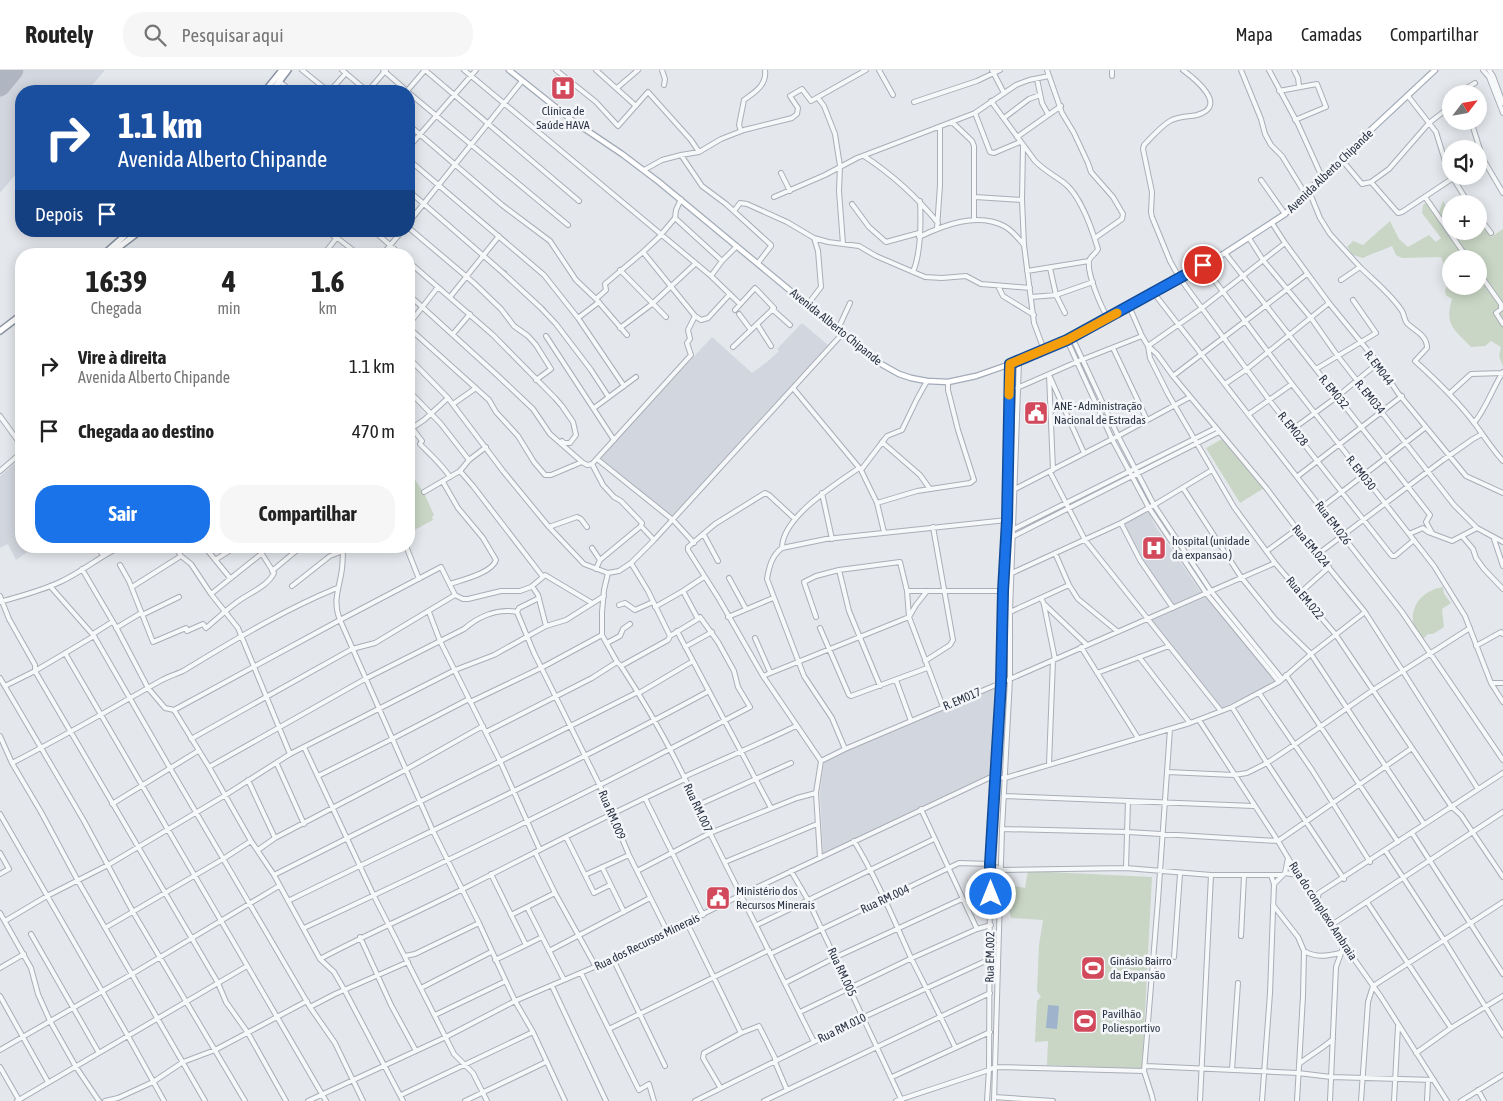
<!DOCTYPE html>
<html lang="pt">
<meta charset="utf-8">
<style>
body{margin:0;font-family:"Asap Condensed",sans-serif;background:#f6f6f6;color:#222;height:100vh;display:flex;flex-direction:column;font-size:19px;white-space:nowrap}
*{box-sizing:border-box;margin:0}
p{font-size:16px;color:#767676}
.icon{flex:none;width:28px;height:28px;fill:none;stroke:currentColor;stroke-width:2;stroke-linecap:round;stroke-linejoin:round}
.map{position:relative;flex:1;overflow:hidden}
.drawer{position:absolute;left:15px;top:178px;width:400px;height:305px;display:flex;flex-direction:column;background:#fff;border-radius:20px;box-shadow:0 2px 12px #0003}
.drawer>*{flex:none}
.top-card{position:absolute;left:15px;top:15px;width:400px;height:152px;border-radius:20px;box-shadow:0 2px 12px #0003;background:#1a4fa0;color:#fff;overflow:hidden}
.needle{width:32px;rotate:59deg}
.buttons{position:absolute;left:1442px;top:15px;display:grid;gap:10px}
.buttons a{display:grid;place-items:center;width:45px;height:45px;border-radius:50%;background:#fff;box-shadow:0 2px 12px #0003;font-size:25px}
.pin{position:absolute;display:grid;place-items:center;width:42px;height:42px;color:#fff;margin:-21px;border:2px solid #fff;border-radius:50%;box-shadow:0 1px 5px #0007}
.me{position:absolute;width:55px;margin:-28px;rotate:0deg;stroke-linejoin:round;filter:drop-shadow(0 0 4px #0008)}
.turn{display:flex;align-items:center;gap:18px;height:105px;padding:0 20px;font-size:22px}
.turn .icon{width:65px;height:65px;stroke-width:2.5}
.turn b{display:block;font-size:35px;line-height:42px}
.then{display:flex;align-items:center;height:48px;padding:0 20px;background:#0003;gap:10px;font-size:19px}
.eta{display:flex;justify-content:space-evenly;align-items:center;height:85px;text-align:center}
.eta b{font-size:30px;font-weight:700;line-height:35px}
.cta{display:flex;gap:10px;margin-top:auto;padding:10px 20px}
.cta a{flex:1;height:58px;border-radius:20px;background:#1a73e8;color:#fff;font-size:20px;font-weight:700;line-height:58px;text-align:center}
.cta a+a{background:#f6f6f6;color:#222}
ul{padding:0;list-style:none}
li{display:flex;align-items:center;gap:15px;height:65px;padding:0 20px}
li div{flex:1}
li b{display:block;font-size:19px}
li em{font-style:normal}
header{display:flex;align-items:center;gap:30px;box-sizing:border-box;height:70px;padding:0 25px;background:#fff;border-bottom:1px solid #e0e0e0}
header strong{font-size:24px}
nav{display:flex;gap:28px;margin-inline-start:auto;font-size:18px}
.search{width:350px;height:45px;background:#f6f6f6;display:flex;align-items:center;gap:12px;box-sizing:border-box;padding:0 18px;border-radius:20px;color:#767676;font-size:19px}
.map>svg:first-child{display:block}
.built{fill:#d2d6de}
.green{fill:#c9d6c5;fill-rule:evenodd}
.water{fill:#9fb4cc}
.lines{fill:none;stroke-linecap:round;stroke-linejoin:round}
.stream{stroke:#9fb4cc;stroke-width:1}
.runway{stroke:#b0b6c1;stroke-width:21}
.minor-casing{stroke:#a9aeb7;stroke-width:6}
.major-casing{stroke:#a3abb8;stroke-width:7}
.highway-casing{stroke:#8b94a3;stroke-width:8}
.minor{stroke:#f7f8fa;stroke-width:4}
.major{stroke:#fff;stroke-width:4.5}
.highway{stroke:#fff;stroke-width:5}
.route-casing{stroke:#114b97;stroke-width:12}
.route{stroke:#1a73e8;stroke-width:9}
.slow{stroke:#f59e0b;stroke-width:9}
.labels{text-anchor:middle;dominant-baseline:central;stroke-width:5;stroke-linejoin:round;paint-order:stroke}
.poi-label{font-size:12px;fill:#2b3445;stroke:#f4f6f9;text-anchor:start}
.street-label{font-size:12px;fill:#2b3445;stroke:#f4f6f9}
</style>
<header>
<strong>Routely</strong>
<div class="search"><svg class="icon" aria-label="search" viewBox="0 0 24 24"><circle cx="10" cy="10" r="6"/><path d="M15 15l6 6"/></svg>Pesquisar aqui</div>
<nav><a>Mapa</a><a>Camadas</a><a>Compartilhar</a></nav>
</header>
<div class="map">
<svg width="1503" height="1031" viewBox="0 0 1503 1031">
<rect width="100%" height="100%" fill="#e4e7ec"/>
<path class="built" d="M0,0H105L87,21H21V98L0,123Z
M802,253L828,275L671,448L600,388L712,267L752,303L767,292L779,281L777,279Z
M21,388V476H36L16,490L8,474L0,478V406Z
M1148,441L1156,457L1201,522L1173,534L1143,489L1130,468L1125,453Z
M1207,525L1275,612L1222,638L1151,550Z
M994,617L991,704L823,784L820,722L824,692L845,681Z"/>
<path class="green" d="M1431,130L1439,142L1443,131L1451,143V161H1479V151L1491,167L1503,159V296L1499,286L1501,277L1491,271L1485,276L1471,277C1454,259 1444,255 1452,229L1446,225L1445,220L1448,215L1444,211L1445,196L1441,187L1402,188L1396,185L1392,176C1382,181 1372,183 1363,188L1353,185L1347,177L1353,171L1363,175L1390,151L1399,169L1408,177L1429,165L1436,172L1441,168L1422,143L1423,135ZM1451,189H1479V216H1451Z
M1222,369L1264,418L1240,433L1206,378Z
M411,404L424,423L434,445L432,447L433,450L409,463V406Z
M1443,517L1444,524L1451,533L1442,539L1444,557L1433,564H1428L1423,569C1420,564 1414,558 1413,552C1411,533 1425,520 1443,517Z
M1028,801L1152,807L1142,999L1047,995L1048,971L1035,972L1037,931L1041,927L1037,921L1039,875L1043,850L1011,848C1008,836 1007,827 1014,816L1025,818Z"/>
<path class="water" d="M1048,935L1059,936L1057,959L1046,958Z"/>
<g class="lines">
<path class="stream" d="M501,199L506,201L507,204
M520,216L532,227
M554,221L558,226
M537,232L545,238L546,241
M598,308L608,323
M596,335L606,326
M409,355L412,354"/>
<path class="runway" d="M0,16L13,0"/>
<defs>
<path id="minor" d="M302,0L328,21
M342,0L367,21
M383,0L407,21
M425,0L579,131
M464,0L711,206L740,234
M556,0L596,32L618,56L648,22L691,70L699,82
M596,0L636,36
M662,0L665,9L664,15
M879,0L893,25
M992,0L1004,23
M1047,0L1062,43L1074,63L1088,93L1091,102L1113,127L1123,144L1122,149L1095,168
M1183,0C1195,9 1229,36 1197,45C1188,47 1179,46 1170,51C1161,56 1152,67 1144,75L1143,79L1152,122L1151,142L1152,147L1170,191L1179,207L1270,331L1392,486H1395L1414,470
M1241,0L1261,49L1265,64L1271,75L1282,86L1306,125
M1269,0L1298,54L1322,107
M1294,0L1298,8L1299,16
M1483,0L1489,7L1503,43
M1489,0L1493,6L1503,33
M1112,6V0
M1037,9L1042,33L1048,44
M279,11L291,21
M617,18L638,0
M330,21L346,3
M368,21L386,0
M407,21L425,0
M1279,21L1317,14L1326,37L1295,50
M409,23L568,155
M1461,24L1462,21L1475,13
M1408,26L1436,62L1445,91L1451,106
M818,28L824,36L835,64L840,96L839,121L843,174
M991,31L1035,91C1044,100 1053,105 1063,112C1081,125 1092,159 1098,179C1096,184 1090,186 1089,191C1087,204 1101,237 1108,248
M914,32L977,11L1000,0
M975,43L990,82L994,83L1020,72
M1004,48L1029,29L1040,25
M1471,51L1483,89L1503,123
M952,52L972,71L974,76V150
M409,55L502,135L550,171L576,210L596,229
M741,61L739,55L744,30C755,22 767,15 765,0
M1017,67L1061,36
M1023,76L1022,130L1024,175L1034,253L1044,280
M409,77L476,0
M681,85L702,116L726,134L771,175V176L758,193
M864,86C893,105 916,126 938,153
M409,90L544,205L578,248L624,316
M1342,90L1362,114L1371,112L1398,143L1402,142L1456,106
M644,100L662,90L681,85L699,82L721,69L744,60L792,48L797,44L798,38L790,26L802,19L811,31L866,0
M781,103L790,121
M1453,108L1469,134
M1261,110L1285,144
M1371,112L1389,99L1429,53L1451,36
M409,121L501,201L541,238L556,254L591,300L608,326
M1309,121L1320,148L1330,164L1360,197L1341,210
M774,127L825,105L857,88L975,43L1016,15L1029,10L1049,6
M975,127L1022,130
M1425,127L1468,189
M681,129L676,140L675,148L722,191
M852,134L869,157L886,172L919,163
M734,141L740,133L747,134L787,152L814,168L828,172L859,176L876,186L925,207L942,208L966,206L981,214L1030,218
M1479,147L1491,163
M409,152L522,11
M1272,153L1285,173L1329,233L1378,293L1398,323L1466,406L1503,423
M409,158L474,213L501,239L514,256L528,266L536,275L551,299L536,310
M937,158L940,115V57
M327,161L336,168
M374,161L400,184
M336,167L358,184
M919,167C944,155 977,142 1004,156C1012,160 1018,168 1024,175
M1249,168L1263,190L1311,248L1337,285L1454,435L1477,458L1503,472
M1285,173L1202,238L1148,276L1157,284L1173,306L1267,419L1297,459L1365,542L1478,719
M1225,183L1430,445L1426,452L1432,463
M324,184L342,161
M383,184L402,161
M409,192L493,265L555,328L562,336L573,352L576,365L570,373H564L562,371
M1203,195L1292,314L1434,496L1465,546L1491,613H1503
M1360,197C1374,211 1391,224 1402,241C1405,246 1404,252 1409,255C1417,262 1427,266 1427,278L1415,291C1436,310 1458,331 1475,354C1484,366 1492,379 1503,391
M1050,198L1056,225L1065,243
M620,200L666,247
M1027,201L1089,191
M913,202C921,183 921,152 920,131
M1479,203L1501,234V239L1496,243L1503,254
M711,206L722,191L737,176
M998,216L1003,226L1034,245
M1153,222L1402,542L1503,690
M409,225L496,304L533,339L550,364L582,392L587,395L592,394L691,285L687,273L690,269L688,260L695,246L643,182L659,167L675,148
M450,227L499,166
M1031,227L1056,225L1093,212
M808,234L821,217L818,181L814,168
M1129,236L1142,266L1148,276L1150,288L1168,324L1234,437L1275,493L1336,565L1451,736L1461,745L1503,807
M772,239L790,255
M739,244L751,260
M695,246L701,250L708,248L730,224
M578,248L599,232
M409,254L438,217
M757,254L771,276
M409,258L489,330L496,342L518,366L534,392L545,405H551L582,392
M620,258L652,234L695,194
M838,259L850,233
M453,264L470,244
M627,265L596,229L606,220L605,214L643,182
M546,266L614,370
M1072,267L1118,366L1154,435L1211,521L1282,609
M1067,270L1112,369L1149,438L1206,523L1279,612
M733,277L774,238L755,218L735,240
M1113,278L1147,350
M409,288L448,328L503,401L549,457L584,494L608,503L619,501L631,493L654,470L843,263
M1316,299L1376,263L1353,230
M1049,305L1053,400
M1173,306L1307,204
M1050,307L1084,383
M1225,314L1247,299L1329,233
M793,318L861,400L877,433L884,462
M1017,318L1081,290L1142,266
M409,321L441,354L469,390
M1449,324L1471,304L1503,303
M448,328L424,350L412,358L422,371L420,374C430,384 443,396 450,407
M453,334L476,318
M594,338L636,307
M1249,344L1292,314
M0,346L21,375
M1474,353C1487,337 1492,319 1503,302
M1293,359L1338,326L1378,293
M882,372L920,405L930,419
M597,389L673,450L694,473
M592,394L603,415L614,427L621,431L642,453L641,456L654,470
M861,400L887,366L902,360L917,329L927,311
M0,401L21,383
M460,401L473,416L543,507L545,505L592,533
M1050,402L1085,470L1221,641
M1298,406L1402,326
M443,412L458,438L483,468L496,490C492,503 462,510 450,514
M1183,418L1241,507L1275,549L1311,584L1424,754
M1015,419L1118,366L1190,327
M424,422L460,401L469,390L486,377
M822,423L832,469
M877,433L917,421L970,413L974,410L958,360L948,320V312
M1321,438L1426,357
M795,449L769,425L765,423L715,454L688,477V480L719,529L763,606L821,691
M1121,453L1140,490L1173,538
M549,457L577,447L581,449L587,457
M1006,463L1216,358
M1409,464L1423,458L1428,462L1452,471L1477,458
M704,465L718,491
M1462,466L1473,479L1476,488L1484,499L1503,519
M1494,469L1503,496
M1006,470L1219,362
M96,476L103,485
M204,476L230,508
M343,476C343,486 343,496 341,505C338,521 333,533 340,550L433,761L479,853L515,931L533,962L565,1031
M406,476L419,509
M592,478L600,490
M782,478L826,469L1007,450
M1267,481L1297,459
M1055,483L1069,515L1078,529L1117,561
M1318,484L1443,390L1473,369L1482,364
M181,486L178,481L182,476
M215,490L237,476
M631,493L648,521L670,566
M120,495L129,511L153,572L186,558L187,561L203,554L206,558C218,548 230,536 243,528C254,521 268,515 274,503L257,476
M82,499L116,557L148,618L165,638L174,640L340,550L441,497L455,525
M596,499L600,490L641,456
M839,500L849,541L880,616
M272,501L302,476
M608,503L604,520L602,542V565L617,592L621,596C656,649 685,705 710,763L814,972
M1012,503L1121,453L1154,435L1212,400
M729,508L746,539
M50,516L94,566L170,698L310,937L335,973L363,1031
M292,516L330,486L343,481
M532,516L538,525L546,556
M132,517L181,486L191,494L211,524L238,558L290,684
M907,521H1003
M1300,523L1329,497
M211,524L261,484
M0,526L9,549L35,595V601L218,913L226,932L248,963L286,1031
M1041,528L1044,534L1086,574
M0,532C20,526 41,521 60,512C82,502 100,486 122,476
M619,535L625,533L635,540L653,532
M1044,535L1055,589
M655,537L683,521
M429,542L440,571L500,691L540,780
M517,542L519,538L539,528
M1010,542L1069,515
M142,545L179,527
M728,547L773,528
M816,547L804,512L816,506L839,500L900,492L907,521L909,547L943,637
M116,558L141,543
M820,558L849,625L851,626L927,598
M677,561L771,738
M93,564L112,552
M755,568L770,602
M607,573L620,566L623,559L630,554
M1476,576L1501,562L1503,564
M685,577L712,562
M1081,577L1138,668
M65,583L326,1031
M1139,587L1190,653
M925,591L950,575L953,570L933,457
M621,596L668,570L670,566L698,549
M1097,603L1169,576
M1286,605L1398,772
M763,606L909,547L916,535L927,521
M0,608L84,751L133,842L245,1031
M896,610L911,651
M1491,613L1503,632
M5,616L35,601L94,566
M639,623L693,591
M1259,623L1312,700L1370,792
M470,632L541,598L602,565
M1232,637L1267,693L1344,809
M174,640L209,697L251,771L274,805L320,889L334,902L345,921L403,1031
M1199,650L1278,771L1316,835L1381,927L1447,1031
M486,662L592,608L617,592
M0,666L12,693L41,742L78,811L205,1031
M191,669L352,579L375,573L455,525L463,529H468L501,521H520L531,517L543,507
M304,677L374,826L454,984L473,1003L487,1031
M845,679L832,648L804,606L767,509C769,497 772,485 782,478C782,447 836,414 859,398
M12,693C63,667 112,638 162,610C169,606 177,604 183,601C233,571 283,540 337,518
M277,694L304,754
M1049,694L1053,590
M209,697L365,609L464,559C478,547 497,538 517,542L534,583L600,716L629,785L668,863
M1167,702L1234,705L1247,703L1267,693L1294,675L1373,620L1470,558
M318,706L392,669L469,629
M684,707C721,690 759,674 796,656
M248,710L275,768
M1004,726L1254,736
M645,728L703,845
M112,734L198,681
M698,735L791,693
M921,739L977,859
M0,744L128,966L164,1031
M1002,759L1128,762L1278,771L1412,678
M1412,763L1503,904
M566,767L594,823L610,815
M854,771C877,809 893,848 911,888C926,918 941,947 955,977
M258,780L275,768L405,700L483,656
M1385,780L1444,870L1503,965
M535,782L555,823L596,897
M0,783L9,799L0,804
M820,788L816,723L821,691L845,679L1010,609L1275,493
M725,792L817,754
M602,797L624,842
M1126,798L1128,731
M637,801L710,763L797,728L816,723
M791,801L808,830L902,1031
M1285,803L1288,788
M491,804L526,875L542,867
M274,805L638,622
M585,805L629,785
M1274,814L1285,803L1298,805
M288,831C428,762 571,696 709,621
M1367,832L1451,958
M1273,835L1298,867L1304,881L1303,926L1297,1031
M1316,835L1319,823L1503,703
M527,837L564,910
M0,843L31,898L38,924L50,951L76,997L99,1031
M511,845L555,823
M5,851L47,826L108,795L224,726L290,684L455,600L494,585L546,556L566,550L604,526
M687,853L741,963
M757,855L934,769
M1330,856L1503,742
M105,858L223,789L251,771
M304,858C455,788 604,715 750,637L738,617L734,601L718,572L700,547L698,549L683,521L704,507
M31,864L99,983
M1241,866L1244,806
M360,867L391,935L416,981
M549,881L650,828
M1304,881C1316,888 1327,886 1340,883
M770,884L959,793L990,794L1001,800L1126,798L1211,805H1281
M405,886L415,884L479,853
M1174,887L1180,804
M320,889C367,864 416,843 463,819C537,781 610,744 685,709
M613,889L665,996
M495,890L526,875
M0,898L24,884
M581,903L639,1020L649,1014L654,1031
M785,913L836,887L962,829
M552,916L606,1031
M421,918L491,882
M0,926L48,1012
M310,937L335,924L408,892
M800,942L912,888L977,859L991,855
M435,945L506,911
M609,959L769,880
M0,980L132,904L279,816
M1416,983L1451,958L1503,926
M1299,994C1310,985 1322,979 1333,969
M1146,996L1298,1003L1331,1007L1434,1010
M0,997L19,1030
M1232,1000L1238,913
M892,1007L990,962
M720,1017L703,988L704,983L741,963L759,956L775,988V992L787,1020
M1478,1020L1484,1031
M401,1025L533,962
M994,1027L1053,1031
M17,1031L247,896
M105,1031L118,1028L153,1012L183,992L215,980L307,931
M308,1031L446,967L515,931L613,889L741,825L991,707L1005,708L1190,653L1232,637L1279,612L1311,584L1365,542
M465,1031L546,992
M695,1031L864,947L990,889
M764,1031L990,923
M896,1031L989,1000L995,997L1144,1001
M987,1031L989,1000L990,794L1001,613L1003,521L1007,450L1010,294
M994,1031L1002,759L1010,609V542L1019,291
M1153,1031L1152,1026L1144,1001L1158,830L1170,659
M1200,1031L1211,805
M1262,1031L1270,923L1274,814L1271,805
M1330,1031L1336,897L1344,875
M1361,1031L1368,932L1373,916L1503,832
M1394,1031L1398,956
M1427,1031L1428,1011
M1461,1031L1503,1005"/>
<path id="major" d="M509,0L573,51L622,84L659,112L874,290L899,304L911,308L927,311L948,312L976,306L1019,291L1067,270L1225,183L1285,144L1322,107L1342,90L1360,70L1435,0"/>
<path id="highway" d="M265,21L282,0
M272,21L288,0
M104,184L130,161
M110,184L140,161
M0,261L21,245"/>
</defs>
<use href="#minor" class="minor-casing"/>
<use href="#major" class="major-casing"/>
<use href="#highway" class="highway-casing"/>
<use href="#minor" class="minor"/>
<use href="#major" class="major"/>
<use href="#highway" class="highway"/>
</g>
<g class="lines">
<defs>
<path id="route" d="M991,824L990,794L1001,613L1003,521L1007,450L1010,294L1067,270L1203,195"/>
</defs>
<use href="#route" class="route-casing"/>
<use href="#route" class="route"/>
<path class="slow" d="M1009,325L1010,294L1067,270L1117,243"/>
</g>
<defs>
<symbol id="hospital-square" viewBox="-11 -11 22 22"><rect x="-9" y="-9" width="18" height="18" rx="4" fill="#d1495b" stroke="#f4f6f9"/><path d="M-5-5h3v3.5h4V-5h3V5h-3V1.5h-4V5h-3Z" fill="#fff"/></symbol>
<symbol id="civic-square" viewBox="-11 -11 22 22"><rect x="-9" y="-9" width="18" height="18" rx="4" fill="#d1495b" stroke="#f4f6f9"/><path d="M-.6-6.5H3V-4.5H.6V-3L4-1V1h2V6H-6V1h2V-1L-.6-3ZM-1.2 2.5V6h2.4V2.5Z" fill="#fff"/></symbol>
<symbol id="stadium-square" viewBox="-11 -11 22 22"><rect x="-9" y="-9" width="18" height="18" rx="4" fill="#d1495b" stroke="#f4f6f9"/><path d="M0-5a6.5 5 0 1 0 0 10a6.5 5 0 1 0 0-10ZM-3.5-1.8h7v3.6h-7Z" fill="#fff"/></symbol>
</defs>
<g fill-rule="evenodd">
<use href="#hospital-square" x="549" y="4" width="28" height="28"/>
<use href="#civic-square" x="1022" y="329" width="28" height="28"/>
<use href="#hospital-square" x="1140" y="464" width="28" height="28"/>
<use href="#civic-square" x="704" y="814" width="28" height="28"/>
<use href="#stadium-square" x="1079" y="884" width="28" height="28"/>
<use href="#stadium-square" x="1071" y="937" width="28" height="28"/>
</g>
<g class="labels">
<g class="poi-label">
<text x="563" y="41" text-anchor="middle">Clínica de<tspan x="563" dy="14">Saúde HAVA</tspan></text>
<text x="1054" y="336">ANE - Administração<tspan x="1054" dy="14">Nacional de Estradas</tspan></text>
<text x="1172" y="471">hospital (unidade<tspan x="1172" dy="14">da expansao )</tspan></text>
<text x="736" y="821">Ministério dos<tspan x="736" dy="14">Recursos Minerais</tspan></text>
<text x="1110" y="891">Ginásio Bairro<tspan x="1110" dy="14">da Expansão</tspan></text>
<text x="1102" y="944">Pavilhão<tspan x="1102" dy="14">Poliesportivo</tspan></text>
</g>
<g class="street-label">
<text transform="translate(1330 101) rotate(-44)">Avenida Alberto Chipande</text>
<text transform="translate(836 257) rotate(39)">Avenida Alberto Chipande</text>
<text transform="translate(1379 298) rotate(53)">R. EM044</text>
<text transform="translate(1334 322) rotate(51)">R. EM032</text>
<text transform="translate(1370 327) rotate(51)">R. EM034</text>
<text transform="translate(1293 359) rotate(51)">R. EM028</text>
<text transform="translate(1361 403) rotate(52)">R. EM030</text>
<text transform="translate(1333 453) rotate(53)">Rua EM.026</text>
<text transform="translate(1311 476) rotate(50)">Rua EM.024</text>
<text transform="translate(1305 528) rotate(50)">Rua EM.022</text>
<text transform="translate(962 629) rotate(-23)">R. EM017</text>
<text transform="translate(698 738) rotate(65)">Rua RM.007</text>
<text transform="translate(612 745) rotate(67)">Rua RM.009</text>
<text transform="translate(885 829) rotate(-25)">Rua RM.004</text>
<text transform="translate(1323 841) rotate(57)">Rua do complexo Ambraia</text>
<text transform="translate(647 872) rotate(-26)">Rua dos Recursos Minerais</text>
<text transform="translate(990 887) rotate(-89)">Rua EM.002</text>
<text transform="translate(842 902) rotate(65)">Rua RM.005</text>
<text transform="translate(842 958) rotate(-26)">Rua RM.010</text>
</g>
</g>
</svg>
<div class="buttons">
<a><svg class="needle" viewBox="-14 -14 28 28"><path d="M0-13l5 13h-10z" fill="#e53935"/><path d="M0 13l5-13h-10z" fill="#767676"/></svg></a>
<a><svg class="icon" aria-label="sound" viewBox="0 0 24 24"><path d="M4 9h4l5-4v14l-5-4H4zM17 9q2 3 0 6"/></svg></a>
<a>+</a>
<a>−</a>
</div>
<div class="pin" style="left:1203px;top:195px;background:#d93025"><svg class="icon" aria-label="arrive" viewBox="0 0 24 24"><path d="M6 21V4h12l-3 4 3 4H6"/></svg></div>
<svg class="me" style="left:991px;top:824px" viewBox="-20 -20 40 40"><circle r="17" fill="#1a73e8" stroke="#fff" stroke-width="3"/><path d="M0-11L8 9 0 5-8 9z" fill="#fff"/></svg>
<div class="top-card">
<div class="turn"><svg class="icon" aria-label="right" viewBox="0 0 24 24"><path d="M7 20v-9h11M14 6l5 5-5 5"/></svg><div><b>1.1 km</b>Avenida Alberto Chipande</div></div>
<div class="then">Depois<svg class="icon" aria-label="arrive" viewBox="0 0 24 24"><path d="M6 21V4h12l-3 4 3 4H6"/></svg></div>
</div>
<section class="drawer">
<div class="eta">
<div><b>16:39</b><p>Chegada</p></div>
<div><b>4</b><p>min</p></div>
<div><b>1.6</b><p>km</p></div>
</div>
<ul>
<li><svg class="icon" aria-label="right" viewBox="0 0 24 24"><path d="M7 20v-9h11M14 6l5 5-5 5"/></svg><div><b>Vire à direita</b><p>Avenida Alberto Chipande</p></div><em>1.1 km</em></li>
<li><svg class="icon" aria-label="arrive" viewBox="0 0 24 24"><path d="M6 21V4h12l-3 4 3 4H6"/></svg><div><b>Chegada ao destino</b></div><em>470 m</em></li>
</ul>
<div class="cta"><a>Sair</a><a>Compartilhar</a></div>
</section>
</div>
